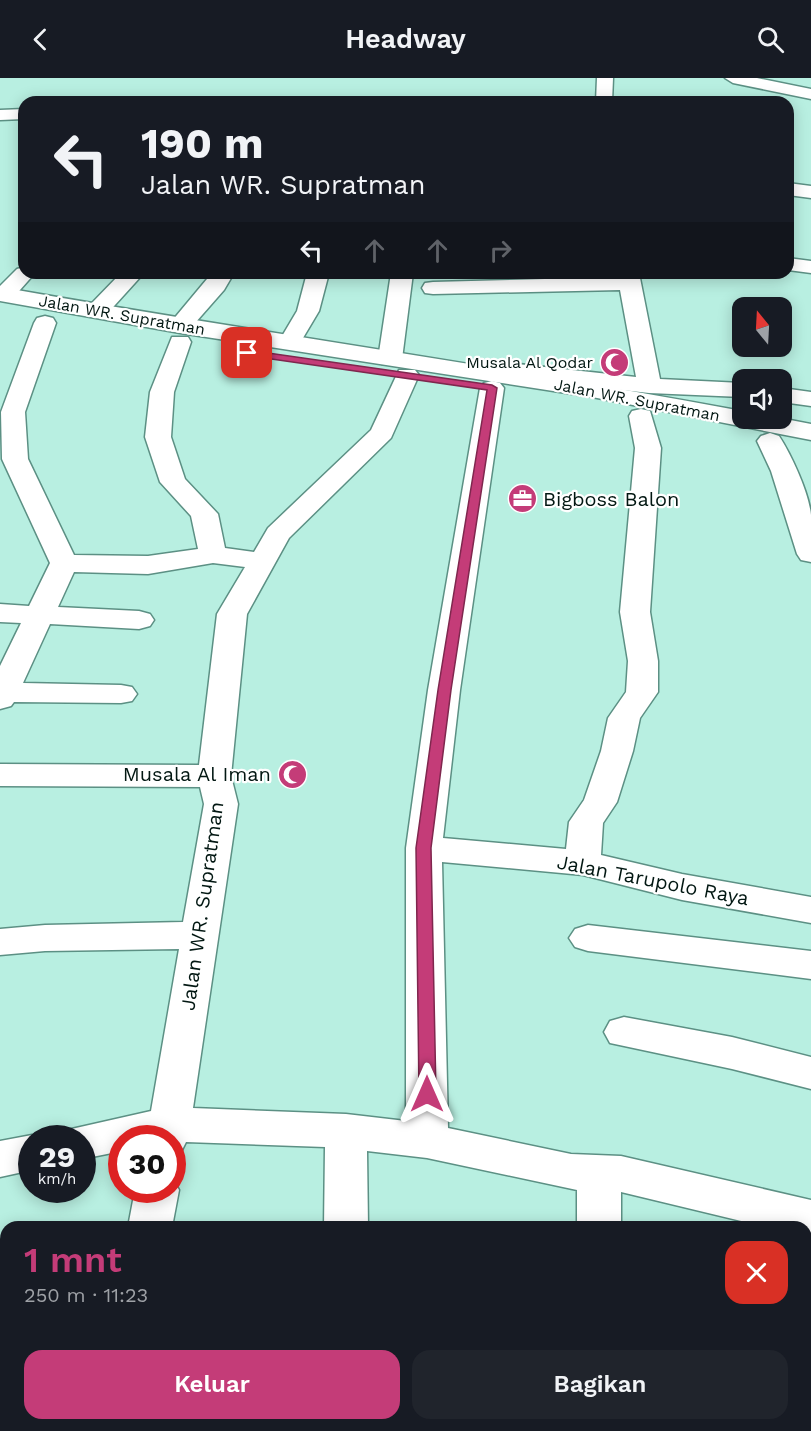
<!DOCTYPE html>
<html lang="id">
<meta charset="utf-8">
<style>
body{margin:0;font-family:"Work Sans",sans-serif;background:#20242c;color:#f1f3f6;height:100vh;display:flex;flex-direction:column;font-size:22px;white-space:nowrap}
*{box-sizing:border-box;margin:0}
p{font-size:20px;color:#9ea1a6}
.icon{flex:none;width:33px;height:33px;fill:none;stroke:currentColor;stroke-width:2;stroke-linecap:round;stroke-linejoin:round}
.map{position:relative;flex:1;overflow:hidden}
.panel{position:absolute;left:0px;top:1143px;width:812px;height:210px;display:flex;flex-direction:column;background:#171b24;border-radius:18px 18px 0 0;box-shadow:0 3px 15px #0003}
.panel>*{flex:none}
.guide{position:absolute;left:18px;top:18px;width:776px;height:183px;border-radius:18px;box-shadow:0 3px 15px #0003;background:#171b24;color:#f1f3f6;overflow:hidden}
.needle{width:39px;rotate:342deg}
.tools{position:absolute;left:732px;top:219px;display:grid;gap:12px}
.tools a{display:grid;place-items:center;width:60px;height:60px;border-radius:12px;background:#171b24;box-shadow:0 3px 15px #0003;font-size:30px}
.speed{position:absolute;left:18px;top:1047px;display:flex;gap:12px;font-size:30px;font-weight:700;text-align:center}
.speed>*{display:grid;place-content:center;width:78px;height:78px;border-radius:50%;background:#171b24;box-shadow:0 3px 15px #0003;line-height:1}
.speed small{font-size:15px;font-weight:400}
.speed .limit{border:9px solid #d22;background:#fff;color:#111}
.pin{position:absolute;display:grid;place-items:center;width:51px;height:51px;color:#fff;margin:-26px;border-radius:12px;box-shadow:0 3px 9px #0006}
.me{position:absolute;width:66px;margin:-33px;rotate:0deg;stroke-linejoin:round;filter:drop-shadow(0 0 4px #0008)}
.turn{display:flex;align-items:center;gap:21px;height:126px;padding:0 24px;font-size:27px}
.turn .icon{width:78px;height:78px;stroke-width:2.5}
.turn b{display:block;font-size:42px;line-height:51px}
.lanes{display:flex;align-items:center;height:57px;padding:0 24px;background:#0003;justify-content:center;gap:30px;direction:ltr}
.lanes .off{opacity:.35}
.round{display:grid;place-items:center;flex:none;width:63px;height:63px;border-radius:18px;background:#20242c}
.summary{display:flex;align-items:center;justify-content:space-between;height:102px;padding:0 24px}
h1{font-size:36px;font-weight:600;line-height:45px;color:#c43c78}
.button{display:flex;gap:12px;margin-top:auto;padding:12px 24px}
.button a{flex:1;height:69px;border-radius:18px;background:#c43c78;color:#fff;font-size:24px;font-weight:600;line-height:69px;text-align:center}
.button a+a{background:#20242c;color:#f1f3f6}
header{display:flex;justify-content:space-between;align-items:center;height:78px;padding:0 24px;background:#171b24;font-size:27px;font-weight:600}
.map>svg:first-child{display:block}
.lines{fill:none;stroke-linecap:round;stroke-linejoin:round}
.minor-casing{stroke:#5c9084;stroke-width:3}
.major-casing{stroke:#5c9084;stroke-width:3}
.minor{fill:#fff;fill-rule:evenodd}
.major{fill:#fff;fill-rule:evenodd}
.route{fill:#c43c78;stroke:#7f274e;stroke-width:1.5}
.labels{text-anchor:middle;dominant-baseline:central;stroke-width:4.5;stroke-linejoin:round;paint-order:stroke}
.far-street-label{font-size:16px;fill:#021712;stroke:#fff}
.far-poi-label{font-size:16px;fill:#021712;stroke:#fff;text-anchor:end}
.poi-label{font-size:20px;fill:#021712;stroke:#fff;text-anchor:start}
.street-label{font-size:20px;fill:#021712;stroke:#fff}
</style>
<header><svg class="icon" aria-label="back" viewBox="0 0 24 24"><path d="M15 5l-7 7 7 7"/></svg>Headway<svg class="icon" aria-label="search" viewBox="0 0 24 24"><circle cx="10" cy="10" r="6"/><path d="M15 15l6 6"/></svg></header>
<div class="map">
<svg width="811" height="1353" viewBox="0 0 811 1353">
<rect width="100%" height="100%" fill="#b8efe1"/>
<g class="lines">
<defs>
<path id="minor" d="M597,0H613L612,24H596Z
M725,0H757L811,11V21L733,5Z
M24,31V41L0,42V32Z
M788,105L811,108V120L788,117Z
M788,180L811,183V195L788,192Z
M24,189V195H35L12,221L0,222V208L17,191Z
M121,195H144L105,238H89L86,233L89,228Z
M212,195H234L224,212L188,253H172L169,248L172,243Z
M307,195H329L319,233L297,270H281L278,265L297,233Z
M391,195H413L402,281L398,286H382L378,281Z
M617,195H639L660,301L742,305V319L649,315L500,298H461L457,293L461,288L500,284L636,299L620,212L433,216L425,215L422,210L425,205L433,204L618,199Z
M45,238L53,240L56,245L25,334L28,381L74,477L148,478L198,471L191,438L160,404L145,359L150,314L172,259H188L191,264L174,314L171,359L185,401L218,436L225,470L254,474L268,450L371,352L399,292H415L419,297L391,360L289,460L247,536L231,698L238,726L193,1030L346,1036L406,1043V770L428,612L480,310L484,305L492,303L500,305L504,310L460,612L443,760L566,771L569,744L584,722L601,673L608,640L626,614L628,583L620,534L635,370L629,338L632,333L641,331L650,333L661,370L650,534L658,583V614L640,640L633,673L617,724L603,745L601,777L682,796L811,819V845L682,822L583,797L442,784L448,1050L571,1076L621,1078L811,1122V1160L806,1158V1149H766L621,1114V1149H577V1112L427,1080L367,1073L368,1149H324L325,1069L186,1064L182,1072L172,1075V1060H122V1073L82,1081V1060H63L67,1052L151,1033L179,871L45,873L0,877V851L45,847L183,844L204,726L200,709L0,708V686L199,687L217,536L245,489L213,485L148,496L74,494L58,529L139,533L150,536L154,542L150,548L139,551L50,546L23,605L121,607L132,609L137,616L132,623L121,625L14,624L11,628L0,631V588L21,545L0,544V526L29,528L50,485L2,381L1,334L34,245L37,240Z
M782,310L811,314V328L782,324Z
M770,355L779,358C791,376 809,415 811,437C811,452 811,469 811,484L801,482L797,476L771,393L757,363L761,358Z
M588,847L811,873V901L588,873L575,869L569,860L575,851Z
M624,939L732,959L811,979V1011L732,991L610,965L604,954L610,943Z
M32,1057L44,1060H32V1092L0,1099V1063Z
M172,1099L179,1112L172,1149H128L135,1112H172Z
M6,1204V1246L0,1247V1205Z
M806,1281L811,1282V1326L806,1325Z
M96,1347H146L145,1353H95Z
M322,1347H372V1353H322Z
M576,1347H626V1353H576Z"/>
<path id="major" d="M0,209C247,253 496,287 742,333V340H780L811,346V362L592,319L180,255L0,223Z"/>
</defs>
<use href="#minor" class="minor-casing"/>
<use href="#major" class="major-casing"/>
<use href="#minor" class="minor"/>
<use href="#major" class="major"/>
</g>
<path class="route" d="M247,272L492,307L497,310L451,612L431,770L436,1016L433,1021H421L419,1016L416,770L438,612L487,312L244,277L243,275Z"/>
<defs>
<symbol id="mosque-disc" viewBox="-11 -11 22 22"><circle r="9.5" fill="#c43c78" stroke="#fff"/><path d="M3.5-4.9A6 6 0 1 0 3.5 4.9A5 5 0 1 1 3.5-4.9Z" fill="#fff"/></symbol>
<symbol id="office-disc" viewBox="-11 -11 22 22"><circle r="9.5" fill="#c43c78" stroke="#fff"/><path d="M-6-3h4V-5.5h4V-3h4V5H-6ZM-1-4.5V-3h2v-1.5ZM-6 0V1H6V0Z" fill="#fff"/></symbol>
</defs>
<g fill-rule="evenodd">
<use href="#mosque-disc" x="598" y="268" width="33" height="33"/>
<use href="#office-disc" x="506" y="404" width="33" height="33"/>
<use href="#mosque-disc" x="276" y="680" width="33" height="33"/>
</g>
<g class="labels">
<g class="far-street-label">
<text transform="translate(122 237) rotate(10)">Jalan WR. Supratman</text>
<text transform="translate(637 322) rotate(11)">Jalan WR. Supratman</text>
</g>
<g class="far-poi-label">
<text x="593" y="284">Musala Al Qodar</text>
</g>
<g class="poi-label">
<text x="543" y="421">Bigboss Balon</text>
<text x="271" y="696" text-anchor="end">Musala Al Iman</text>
</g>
<g class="street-label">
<text transform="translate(653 802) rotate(11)">Jalan Tarupolo Raya</text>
<text transform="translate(202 828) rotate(-82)">Jalan WR. Supratman</text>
</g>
</g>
</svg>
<div class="tools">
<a><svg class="needle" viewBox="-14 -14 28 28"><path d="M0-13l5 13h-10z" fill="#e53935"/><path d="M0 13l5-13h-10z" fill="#9ea1a6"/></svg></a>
<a><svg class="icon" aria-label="sound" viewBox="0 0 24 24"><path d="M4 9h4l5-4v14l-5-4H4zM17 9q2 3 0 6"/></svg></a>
</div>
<div class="speed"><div>29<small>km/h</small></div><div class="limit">30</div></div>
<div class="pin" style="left:247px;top:275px;background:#d93025"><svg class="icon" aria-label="arrive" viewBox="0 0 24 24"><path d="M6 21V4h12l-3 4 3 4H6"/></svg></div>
<svg class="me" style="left:427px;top:1016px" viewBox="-20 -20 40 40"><path d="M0-17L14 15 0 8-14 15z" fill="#c43c78" stroke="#fff" stroke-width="4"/></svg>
<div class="guide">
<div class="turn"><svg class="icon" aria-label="left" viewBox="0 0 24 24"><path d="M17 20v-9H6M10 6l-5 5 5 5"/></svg><div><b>190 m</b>Jalan WR. Supratman</div></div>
<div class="lanes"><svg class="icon" aria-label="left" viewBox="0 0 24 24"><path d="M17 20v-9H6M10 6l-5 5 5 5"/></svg><svg class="icon off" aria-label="ahead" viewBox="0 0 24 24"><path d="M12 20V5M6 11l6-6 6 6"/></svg><svg class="icon off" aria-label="ahead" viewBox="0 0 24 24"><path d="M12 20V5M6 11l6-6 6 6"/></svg><svg class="icon off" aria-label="right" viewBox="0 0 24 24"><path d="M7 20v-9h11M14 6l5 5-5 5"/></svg></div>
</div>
<section class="panel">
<div class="summary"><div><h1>1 mnt</h1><p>250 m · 11:23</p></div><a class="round" style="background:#d93025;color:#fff"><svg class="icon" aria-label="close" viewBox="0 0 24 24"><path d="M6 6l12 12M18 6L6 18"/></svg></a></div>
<div class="button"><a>Keluar</a><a>Bagikan</a></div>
</section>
</div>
